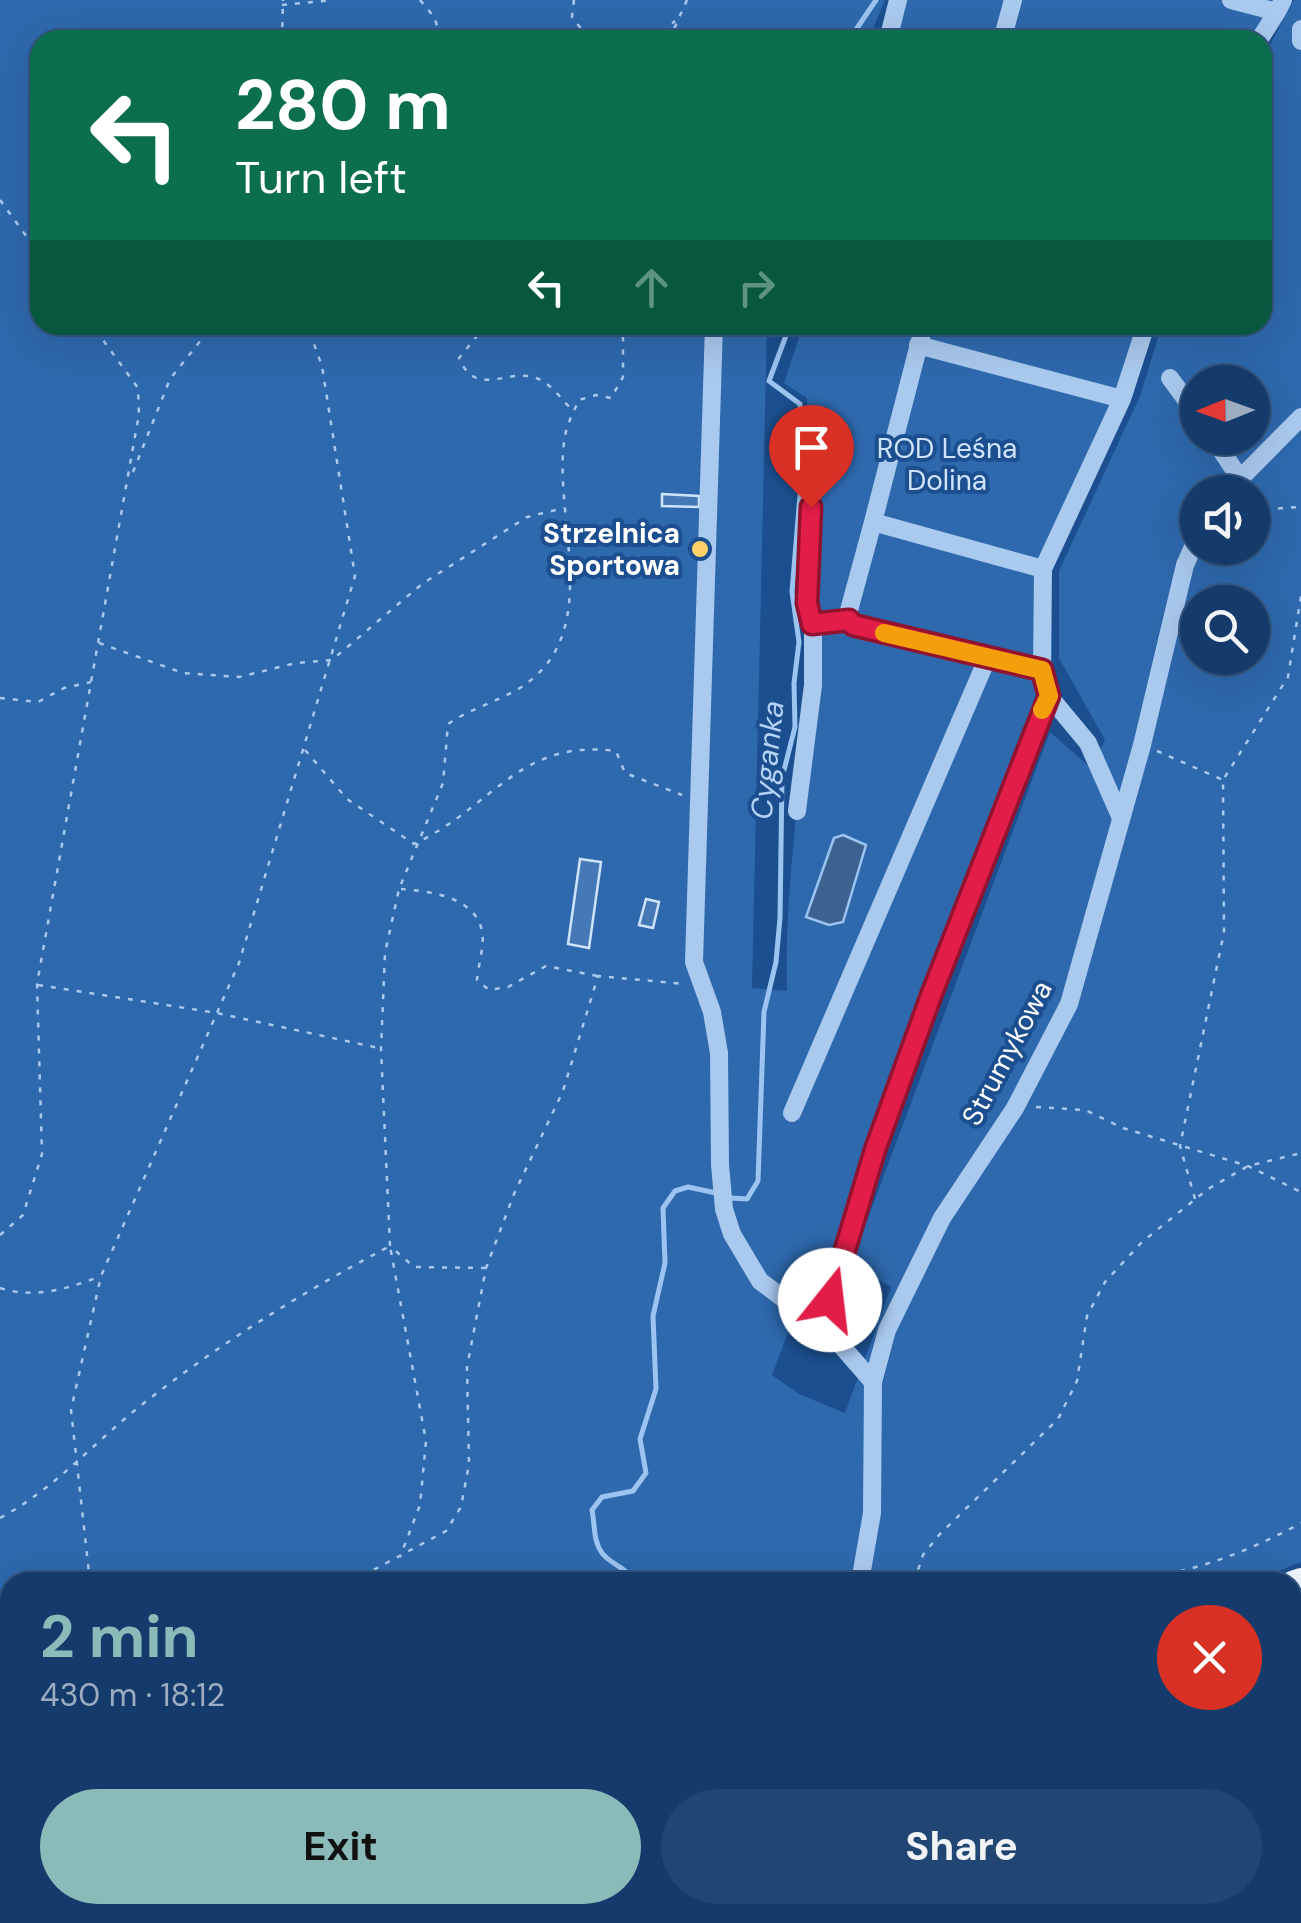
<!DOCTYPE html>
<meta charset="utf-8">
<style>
body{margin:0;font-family:"DM Sans",sans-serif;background:#214673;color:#f1f3f6;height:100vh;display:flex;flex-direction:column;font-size:38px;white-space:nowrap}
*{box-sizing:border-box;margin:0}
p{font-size:32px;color:#9dadc1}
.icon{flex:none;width:55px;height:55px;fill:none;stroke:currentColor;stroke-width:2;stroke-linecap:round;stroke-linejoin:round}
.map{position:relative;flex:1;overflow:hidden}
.side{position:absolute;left:0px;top:1572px;width:1302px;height:352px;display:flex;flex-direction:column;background:#143b6b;border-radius:30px 30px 0 0;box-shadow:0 10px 40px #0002,0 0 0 2px #33557e}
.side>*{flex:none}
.banner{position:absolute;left:30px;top:30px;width:1242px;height:305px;border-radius:30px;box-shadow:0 10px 40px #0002,0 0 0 2px #33557e;background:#0b6e4f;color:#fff;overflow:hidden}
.needle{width:65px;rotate:269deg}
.controls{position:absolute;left:1180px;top:365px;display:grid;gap:20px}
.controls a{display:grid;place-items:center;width:90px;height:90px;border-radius:50%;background:#143b6b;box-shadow:0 10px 40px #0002,0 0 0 2px #33557e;font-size:50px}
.pin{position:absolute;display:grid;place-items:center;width:85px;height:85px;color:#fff;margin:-102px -42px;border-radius:50% 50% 50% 0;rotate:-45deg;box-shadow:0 0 10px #0007}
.pin .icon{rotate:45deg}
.me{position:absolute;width:110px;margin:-55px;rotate:16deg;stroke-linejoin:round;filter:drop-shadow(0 0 8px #0008)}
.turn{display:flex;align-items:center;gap:35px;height:210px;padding:0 40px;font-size:45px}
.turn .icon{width:130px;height:130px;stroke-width:2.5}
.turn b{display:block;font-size:70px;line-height:85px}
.lanes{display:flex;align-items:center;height:95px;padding:0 40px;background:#0003;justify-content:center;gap:50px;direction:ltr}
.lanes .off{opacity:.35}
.round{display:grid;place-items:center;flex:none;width:105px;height:105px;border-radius:52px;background:#214673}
.head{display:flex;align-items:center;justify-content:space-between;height:170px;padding:0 40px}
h1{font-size:60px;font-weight:700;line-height:75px;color:#8bbbb9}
.primary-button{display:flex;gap:20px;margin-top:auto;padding:20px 40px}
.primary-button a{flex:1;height:115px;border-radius:60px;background:#8bbbb9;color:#111;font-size:40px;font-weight:700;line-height:115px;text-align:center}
.primary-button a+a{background:#214673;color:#f1f3f6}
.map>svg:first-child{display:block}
.green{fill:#2e69ad;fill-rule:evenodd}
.water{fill:#3c6290;stroke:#9cc4f0;stroke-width:2.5}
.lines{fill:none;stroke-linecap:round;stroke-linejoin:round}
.stream{stroke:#9cc4f0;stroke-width:5}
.building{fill:#4478b7;stroke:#cfe3fa;stroke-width:2.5}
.path{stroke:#a9c9ee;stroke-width:2.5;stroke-dasharray:5 8;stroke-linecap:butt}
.minor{stroke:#a9c9ee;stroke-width:18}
.major{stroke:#f0f6ff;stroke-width:22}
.route-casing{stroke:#92132f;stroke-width:25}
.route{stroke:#e11d48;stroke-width:18}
.slow{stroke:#f59e0b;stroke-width:18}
.poi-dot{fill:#ffd166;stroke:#1b4f8f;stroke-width:4}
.labels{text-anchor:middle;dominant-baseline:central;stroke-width:8;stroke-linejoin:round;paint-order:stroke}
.park-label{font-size:28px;fill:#cfe3fa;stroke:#1b4f8f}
.poi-label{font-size:28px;font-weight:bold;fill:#fff;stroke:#1b4f8f;text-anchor:end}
.street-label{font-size:28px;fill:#fff;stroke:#1b4f8f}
.water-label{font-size:30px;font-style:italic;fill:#b5d3f5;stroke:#1b4f8f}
</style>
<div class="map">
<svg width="1301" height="1923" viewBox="0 0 1301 1923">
<rect width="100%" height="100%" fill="#1b4f8f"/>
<path class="green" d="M0,0H885L868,40H40V325H767L752,988L787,991C784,899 799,809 804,718C810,612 814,503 807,398L784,383L803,325H1153L1051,570L1052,676L1040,684L919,1006L820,1304L801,1298L772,1375L799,1394L845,1413L891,1287L851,1263L1050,732L1091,768L1105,740L1059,658V571L1140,396L1162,325H1262L1263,58L1294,0H1301V1562L1250,1582H10V1724L0,1728ZM1198,382H1252V438H1198ZM1198,492H1252V548H1198ZM1198,602H1252V658H1198Z
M892,0H1287L1262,40H884Z
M1301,1604V1923H1265L1250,1915H1292V1608Z
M332,1915H606L600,1923H331Z
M919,1915H1157L1150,1923H927Z"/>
<path class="water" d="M843,835L866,845L843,922L829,925L806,917L834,838Z"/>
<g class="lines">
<path class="stream" d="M849,40L876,0
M731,1198L747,1199L758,1181L764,1012L776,962L780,918L782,778L795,727L794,683L799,642L792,592L803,459L800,404L769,381L790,325
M633,1582C627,1567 611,1565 602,1553C593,1541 595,1524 592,1510L602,1497L633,1491L646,1473L640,1439L656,1389L653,1316L665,1263L663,1208L675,1191L688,1187L716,1193
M438,1923L446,1915"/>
</g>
<path class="building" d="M662,494L699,496V507L662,506Z
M580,859L601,862L589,948L568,944Z
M646,899L659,902L653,928L639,925Z
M135,1915H158L159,1923H136Z
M265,1915H317L309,1923H267L262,1918Z
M791,1915H828L837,1923H783Z
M1214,1915H1245L1261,1923H1210Z"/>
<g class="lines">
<path class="path" d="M420,0L435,18L440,40
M574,0L572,17L590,40
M282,5L333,0
M577,29L582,40
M282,40L283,0
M652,40L675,21
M669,40L687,0
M0,200L40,255
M486,325L459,358C478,403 513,361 544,382C555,389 564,402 573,411
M133,472L170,379L213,325
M1252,510L1301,507
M99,643L183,673L239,677L296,663L332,660L422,584L527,517L564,508
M0,698L38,702L64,688L91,682
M305,750L347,799L414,844C493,807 520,738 616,751L625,773L682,795
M1157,751L1223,780
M401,889C428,891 475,896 482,931C485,944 478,966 477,980L489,990L508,987L546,966L597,976
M38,985L217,1013L379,1048
M1036,1107L1085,1110L1123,1128L1248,1166L1301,1192
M1195,1199L1180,1146L1224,932L1223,780L1288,677L1301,596
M0,1235L23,1215L42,1154L37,984L139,414L138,388L92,325
M486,1268L414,1267L390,1246L381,1049L385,953L399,889L443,783L448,724C471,708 500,701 523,686C606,630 551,514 565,436C567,424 574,411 579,400L596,395L611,398L623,377V325
M0,1288C35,1299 65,1289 99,1277
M0,1518C56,1488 94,1442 144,1403C222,1342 303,1292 390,1246L426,1441L420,1505L400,1557
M90,1582L71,1410L101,1276L239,963L355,576L322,366L307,325
M351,1582L446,1531L461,1507L469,1464L467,1367L486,1268L514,1194L563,1091L598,976L685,984
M914,1582L923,1555L939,1535L1058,1419L1077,1381L1087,1316L1105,1282L1142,1242L1208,1189L1248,1166L1301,1153
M1103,1582C1175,1579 1239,1557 1301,1523
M0,1734L10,1733"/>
<path class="minor" d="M1231,0L1277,12L1283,0
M1301,29V41
M888,40L898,0
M1002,40L1013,0
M1259,40L1277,12
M714,325L694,962L712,1012L719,1053L720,1165L724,1209L732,1234L760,1281L832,1335L873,1382
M924,325L873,522L1043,569L1042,670L1049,696
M918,345L1122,399L1043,569
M1170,378L1198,416
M1122,399L1146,325
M1213,438L1239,477
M1227,492L1301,417
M873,522L848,614L853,625L1042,670
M813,624L807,603L814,455
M797,811L813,685V624L849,620
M792,1113L987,659
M832,1335L830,1300L875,1150L932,993L1049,696L1088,743L1120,816
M860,1582L872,1513L873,1382L887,1330L942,1218L1015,1108L1069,1004L1142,745L1185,565L1198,536
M111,1915L112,1923
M900,1915L908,1923
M242,1923L245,1915
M627,1923L634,1915"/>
<path class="major" d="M1292,1582L1301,1579
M660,1923L668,1915"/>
</g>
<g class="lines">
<defs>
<path id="route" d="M811,507L807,603L812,624L849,620L853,625L1042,670L1049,696L932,993L875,1150L830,1300"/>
</defs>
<use href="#route" class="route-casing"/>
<use href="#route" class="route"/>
<path class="slow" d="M884,633L1042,670L1049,696L1042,710"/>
</g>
<circle class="poi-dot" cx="700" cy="549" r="10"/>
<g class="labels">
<g class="park-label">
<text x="947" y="448">ROD Leśna<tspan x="947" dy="32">Dolina</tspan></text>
</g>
<g class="poi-label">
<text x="680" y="533">Strzelnica<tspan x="680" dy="32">Sportowa</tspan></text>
</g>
<g class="street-label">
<text transform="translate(1007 1053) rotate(-62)">Strumykowa</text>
</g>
<g class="water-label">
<text transform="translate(767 760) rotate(-84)">Cyganka</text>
</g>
</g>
</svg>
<div class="controls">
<a><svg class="needle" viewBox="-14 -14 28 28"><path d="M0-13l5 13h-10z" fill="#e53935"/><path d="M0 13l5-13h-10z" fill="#9dadc1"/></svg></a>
<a><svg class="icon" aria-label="sound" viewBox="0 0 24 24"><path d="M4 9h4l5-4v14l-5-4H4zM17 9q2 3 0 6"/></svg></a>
<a><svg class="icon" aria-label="search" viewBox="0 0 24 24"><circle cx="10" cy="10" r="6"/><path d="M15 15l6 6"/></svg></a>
</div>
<div class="pin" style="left:811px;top:507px;background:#d93025"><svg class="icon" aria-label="arrive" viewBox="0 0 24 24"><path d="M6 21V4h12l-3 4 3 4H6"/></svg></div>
<svg class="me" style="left:830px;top:1300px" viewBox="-20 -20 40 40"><circle r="19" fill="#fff"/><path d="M0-13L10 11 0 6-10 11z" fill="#e11d48"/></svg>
<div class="banner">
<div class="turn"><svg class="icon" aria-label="left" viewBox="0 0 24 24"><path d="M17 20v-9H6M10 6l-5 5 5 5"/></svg><div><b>280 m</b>Turn left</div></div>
<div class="lanes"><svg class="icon" aria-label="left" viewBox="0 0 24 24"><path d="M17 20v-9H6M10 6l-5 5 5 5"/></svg><svg class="icon off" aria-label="ahead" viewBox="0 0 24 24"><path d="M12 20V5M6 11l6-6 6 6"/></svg><svg class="icon off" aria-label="right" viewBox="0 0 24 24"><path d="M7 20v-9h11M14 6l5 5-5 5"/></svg></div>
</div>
<section class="side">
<div class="head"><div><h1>2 min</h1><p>430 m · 18:12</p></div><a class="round" style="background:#d93025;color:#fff"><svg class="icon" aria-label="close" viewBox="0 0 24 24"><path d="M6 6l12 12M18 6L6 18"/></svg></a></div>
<div class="primary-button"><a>Exit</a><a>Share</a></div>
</section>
</div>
